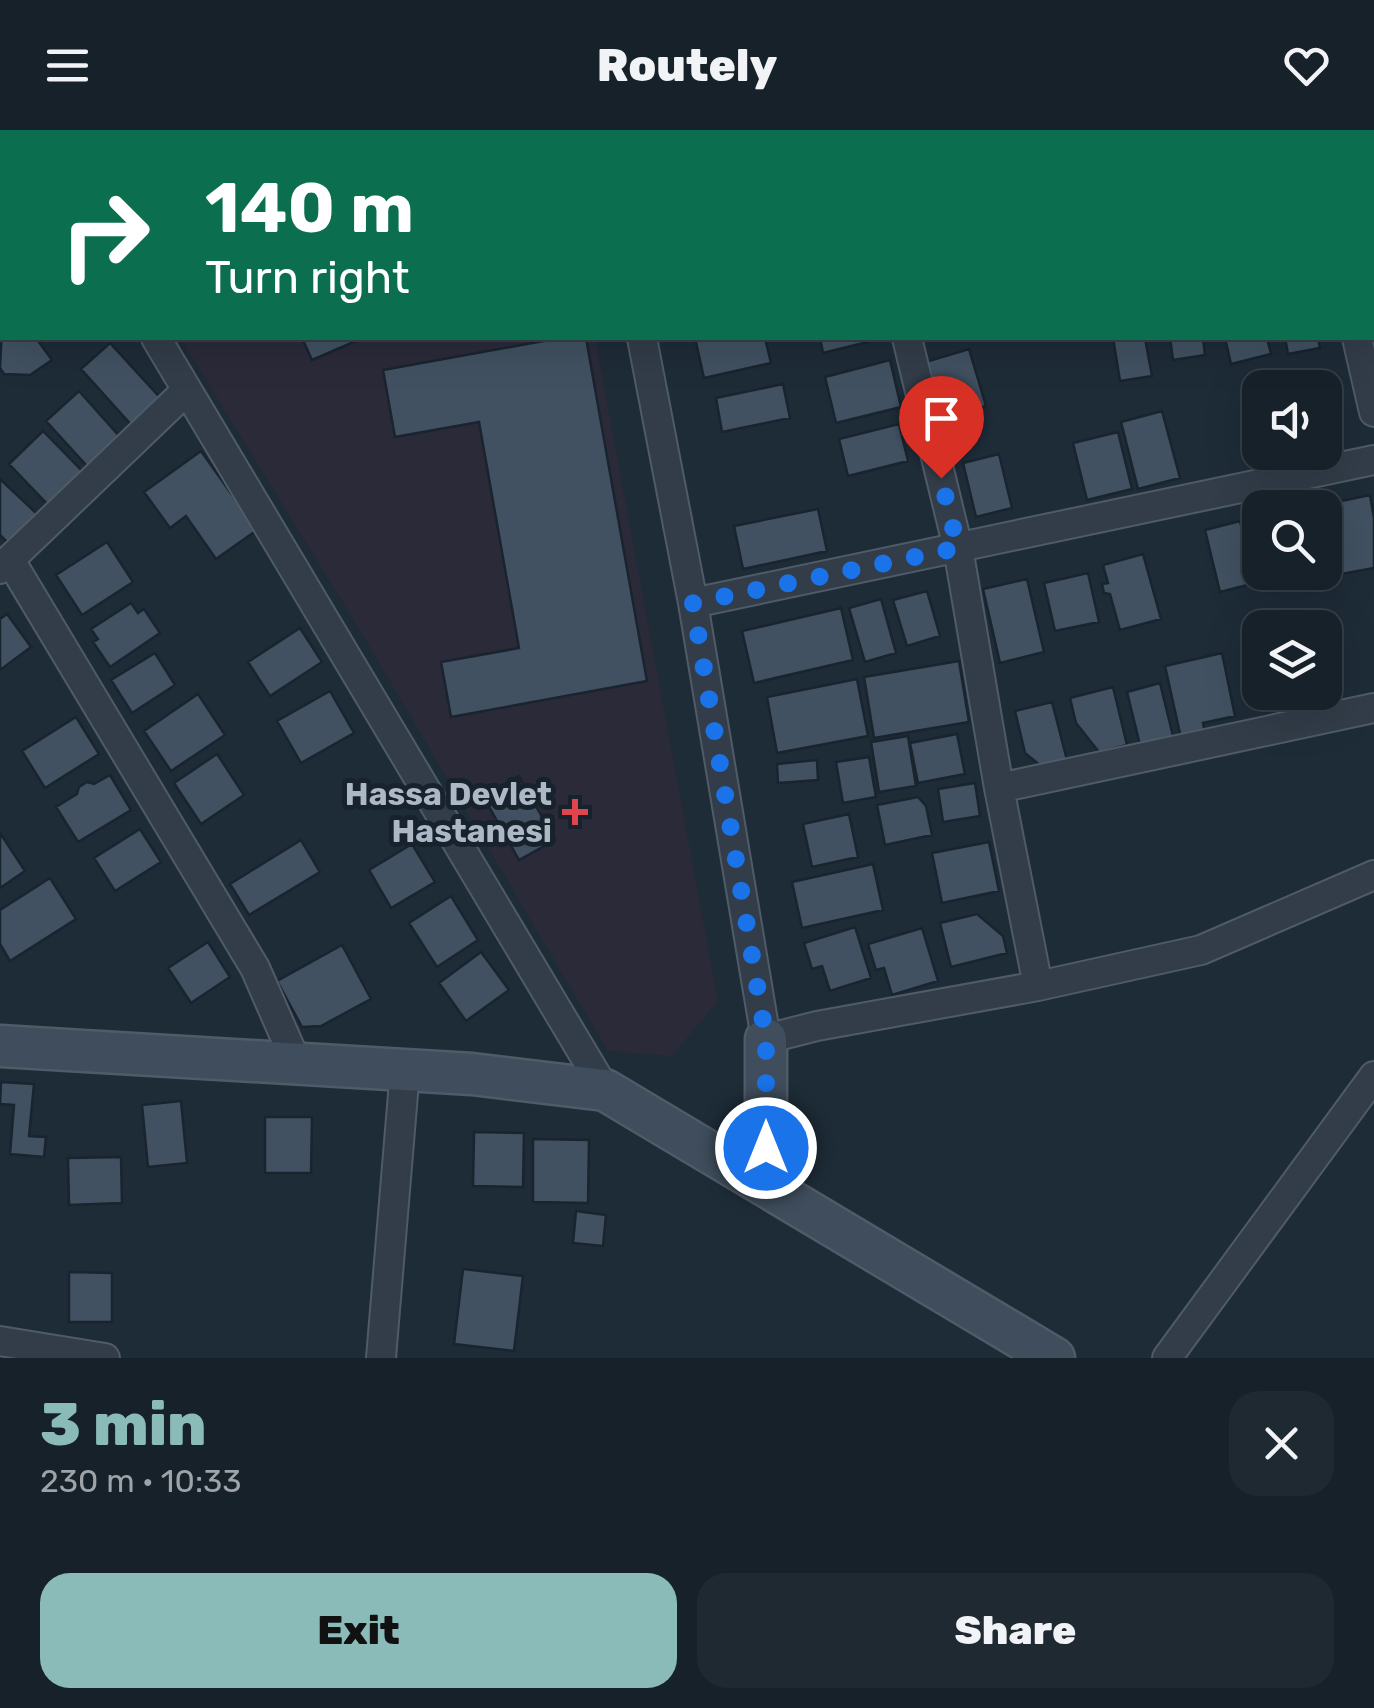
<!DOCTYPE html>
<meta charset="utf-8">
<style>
body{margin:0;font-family:Rubik,sans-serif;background:#1f2932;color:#f1f3f6;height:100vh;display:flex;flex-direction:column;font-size:38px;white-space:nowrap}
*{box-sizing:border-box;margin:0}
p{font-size:32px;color:#9ea3a8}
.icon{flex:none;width:55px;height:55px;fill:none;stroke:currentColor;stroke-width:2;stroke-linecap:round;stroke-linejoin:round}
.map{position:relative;height:1228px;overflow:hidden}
.side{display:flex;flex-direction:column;background:#16212a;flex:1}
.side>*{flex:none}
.guide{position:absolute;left:0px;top:0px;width:1375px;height:210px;box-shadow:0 10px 40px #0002,0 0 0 2px #353e47;background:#0b6e4f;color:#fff;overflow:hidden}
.controls{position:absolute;left:1242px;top:240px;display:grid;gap:20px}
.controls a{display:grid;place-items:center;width:100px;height:100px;border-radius:20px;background:#16212a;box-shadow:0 10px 40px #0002,0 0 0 2px #353e47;font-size:50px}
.pin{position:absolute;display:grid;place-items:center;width:85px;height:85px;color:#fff;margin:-102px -42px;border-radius:50% 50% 50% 0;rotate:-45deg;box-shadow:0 0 10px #0007}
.pin .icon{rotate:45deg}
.me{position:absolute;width:110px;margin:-55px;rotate:0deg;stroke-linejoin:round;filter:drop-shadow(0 0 8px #0008)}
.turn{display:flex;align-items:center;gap:35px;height:210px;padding:0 40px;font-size:45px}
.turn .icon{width:130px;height:130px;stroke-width:2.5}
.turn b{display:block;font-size:70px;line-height:85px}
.round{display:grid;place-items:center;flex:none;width:105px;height:105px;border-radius:30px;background:#1f2932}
.headline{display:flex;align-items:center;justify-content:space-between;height:170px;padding:0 40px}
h1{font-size:60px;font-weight:800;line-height:75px;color:#8bbbb9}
.cta{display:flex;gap:20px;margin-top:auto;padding:20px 40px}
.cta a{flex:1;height:115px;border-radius:30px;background:#8bbbb9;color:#111;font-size:40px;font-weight:800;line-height:115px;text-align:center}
.cta a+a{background:#1f2932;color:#f1f3f6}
header{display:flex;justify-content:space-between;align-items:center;height:130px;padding:0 40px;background:#16212a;font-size:45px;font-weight:800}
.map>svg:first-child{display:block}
.medical{fill:#2b2a39}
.building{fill:#415161;stroke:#19242f;stroke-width:2.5}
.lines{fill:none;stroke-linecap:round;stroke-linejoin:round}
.street-casing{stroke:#4f5b67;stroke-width:32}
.secondary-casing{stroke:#4f5b67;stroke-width:45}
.street{stroke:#323d49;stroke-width:28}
.secondary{stroke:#3f4d5c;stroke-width:40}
.route{stroke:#1a73e8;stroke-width:18;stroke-dasharray:0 32.4}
.health-dot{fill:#e0444e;stroke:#18222d;stroke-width:4}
.labels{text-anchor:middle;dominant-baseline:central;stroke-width:10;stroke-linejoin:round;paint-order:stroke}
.poi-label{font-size:32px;font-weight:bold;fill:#acb8c6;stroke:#18222d;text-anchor:end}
</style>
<header><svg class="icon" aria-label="menu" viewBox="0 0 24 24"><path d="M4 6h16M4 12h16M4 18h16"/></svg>Routely<svg class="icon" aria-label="heart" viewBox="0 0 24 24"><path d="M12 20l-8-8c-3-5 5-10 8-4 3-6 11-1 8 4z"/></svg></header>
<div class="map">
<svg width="1374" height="1228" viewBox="0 0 1374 1228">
<rect width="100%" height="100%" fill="#1e2c38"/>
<path class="medical" d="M180,208H595L718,871L672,926L608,921L355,492Z"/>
<path class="building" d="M2,196V208H28L30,210L36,208L52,230L30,245L4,244L0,238Z
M302,208H363L312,230Z
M560,208H586L647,551L451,587L441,532L519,518L479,292L395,307L383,240Z
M695,208H765L771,233L704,248Z
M820,208H884L823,223Z
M1113,208H1145L1152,246L1120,251Z
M1170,208H1203L1205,225L1173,230Z
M1225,208H1267L1271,224L1231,234Z
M1285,208H1318L1320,218L1288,224Z
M110,213L164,272L135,299L81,239Z
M969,219L986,276L939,291L922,233Z
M890,230L901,277L836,293L825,247Z
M783,254L790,288L722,302L716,268Z
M79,261L120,307L87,336L46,291Z
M1162,281L1180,348L1138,359L1121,292Z
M899,294L908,331L848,346L839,309Z
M43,301L87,346L53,380L9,334Z
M1118,302L1132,359L1087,370L1073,313Z
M201,321L257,400L216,429L186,386L170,398L144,362Z
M999,324L1012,378L976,387L963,333Z
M0,349L37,384L9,414L0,405Z
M1370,365L1374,388V438L1336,445L1322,375Z
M818,379L827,421L743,439L734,396Z
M1240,391L1255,453L1220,462L1205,400Z
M107,412L133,452L82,485L56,445Z
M1143,424L1161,489L1120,500L1110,464L1104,463L1102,454L1108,453L1103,435Z
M1325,440L1327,450L1280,459L1276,442H1325Z
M1088,443L1099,492L1055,501L1044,453Z
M1027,449L1044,522L1000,533L983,459Z
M927,461L940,506L907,516L893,470Z
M881,469L896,523L865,532L849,478Z
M131,473L138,483L144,479L160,503L110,537L93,512L98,509L91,499Z
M841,478L853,530L754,553L742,501Z
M7,484L31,517L0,540V489Z
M300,498L322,532L270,566L248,532Z
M1325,508L1339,562L1299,572L1297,562H1325Z
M155,523L175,555L132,583L111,550Z
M1222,523L1235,586L1203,593L1205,603L1181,608L1165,536Z
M959,531L969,592L874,608L864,547Z
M857,549L868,606L777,623L767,567Z
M1160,553L1173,606L1140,615L1127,562Z
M1113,557L1127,615L1099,622L1076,593L1070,568Z
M330,561L354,603L301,633L277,591Z
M198,564L225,605L171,641L144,601Z
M1052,572L1067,630L1041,636L1025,623L1015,581Z
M76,587L99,624L45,658L22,621Z
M957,604L965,644L918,653L910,613Z
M908,606L916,656L879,662L871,612Z
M217,624L244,665L201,694L174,653Z
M869,627L876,667L843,673L836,632Z
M817,630L818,650L778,653L777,634Z
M110,645L131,680L78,712L56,677L77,664L79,657L87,652L94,654Z
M519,646L555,710L519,730L483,666Z
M975,653L980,686L943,692L938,659Z
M918,667L926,676L932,705L885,715L877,675Z
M849,684L858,727L812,737L803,694Z
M140,699L161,732L115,761L94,728Z
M0,703L25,741L0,758Z
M301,710L320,742L249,785L230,754Z
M989,712L999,761L942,773L932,723Z
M412,714L435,752L391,778L369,740Z
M873,734L883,780L802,798L792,752Z
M50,748L76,789L10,831L0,814V780Z
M451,766L478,810L437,837L409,793Z
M977,784L1003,806L1007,823L951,837L940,793Z
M855,797L871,848L830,861L822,836L812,839L804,813Z
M922,798L938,851L892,865L884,838L876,840L868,814Z
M208,812L230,847L191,873L168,838Z
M342,815L371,869L321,896L302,897L277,851Z
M481,822L509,860L466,891L439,853Z
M1,952L34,954L29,1006L46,1007L44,1027L10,1024L14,975L0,974Z
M181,971L187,1033L148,1037L142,975Z
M265,987H312L311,1043H265Z
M474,1002L524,1003L523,1057L473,1056Z
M533,1009L589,1010L588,1073L533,1072Z
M121,1027L122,1073L69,1075L68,1028Z
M576,1081L606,1085L603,1116L573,1113Z
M463,1139L523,1146L514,1221L454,1214Z
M69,1142L112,1143V1192H69Z"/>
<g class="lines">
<defs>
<path id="street" d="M34,0L35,2
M603,0V2
M1078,0L1079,2
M1310,0L1311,2
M117,2L123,0
M899,2L909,0
M1372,106H1374
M0,108L2,105
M156,208L605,960
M642,208L693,473L766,909L817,896L1038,856L999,658L958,418L907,208
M1357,208L1374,282
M10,430L255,838L297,934
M0,439L187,260
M693,473L1374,330
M999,658L1374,578
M1038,856L1201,820L1374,745
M0,1211L105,1228
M381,1228L405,940
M1167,1228L1374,946"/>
<path id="secondary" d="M766,909V1054
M0,916L472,944L605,960L1054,1228"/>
</defs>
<use href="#street" class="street-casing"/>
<use href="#secondary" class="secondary-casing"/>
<use href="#street" class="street"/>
<use href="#secondary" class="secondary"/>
</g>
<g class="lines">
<path class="route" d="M766,1018V909L693,473L958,418L941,348"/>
</g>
<path class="health-dot" d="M570 667h10v10h10v10h-10v10h-10v-10h-10v-10h10z"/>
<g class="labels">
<g class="poi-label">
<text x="552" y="664">Hassa Devlet<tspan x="552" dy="37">Hastanesi</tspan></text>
</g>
</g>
</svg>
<div class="controls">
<a><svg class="icon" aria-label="sound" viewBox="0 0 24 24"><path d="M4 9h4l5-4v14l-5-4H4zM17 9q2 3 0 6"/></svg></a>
<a><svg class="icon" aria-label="search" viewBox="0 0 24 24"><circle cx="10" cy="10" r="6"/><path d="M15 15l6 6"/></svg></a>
<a><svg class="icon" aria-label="layers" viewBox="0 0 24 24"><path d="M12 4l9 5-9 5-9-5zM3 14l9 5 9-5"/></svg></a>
</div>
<div class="pin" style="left:941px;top:348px;background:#d93025"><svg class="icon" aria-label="arrive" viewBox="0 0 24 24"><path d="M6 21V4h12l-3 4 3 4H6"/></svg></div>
<svg class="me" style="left:766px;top:1018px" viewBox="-20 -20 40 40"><circle r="17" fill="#1a73e8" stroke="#fff" stroke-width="3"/><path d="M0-11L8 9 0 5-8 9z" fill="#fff"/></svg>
<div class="guide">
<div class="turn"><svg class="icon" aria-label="right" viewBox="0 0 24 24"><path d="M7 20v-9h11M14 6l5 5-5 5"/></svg><div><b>140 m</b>Turn right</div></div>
</div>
</div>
<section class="side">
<div class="headline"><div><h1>3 min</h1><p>230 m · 10:33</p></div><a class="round"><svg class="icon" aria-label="close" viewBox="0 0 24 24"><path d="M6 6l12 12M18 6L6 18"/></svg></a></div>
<div class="cta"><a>Exit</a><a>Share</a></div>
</section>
